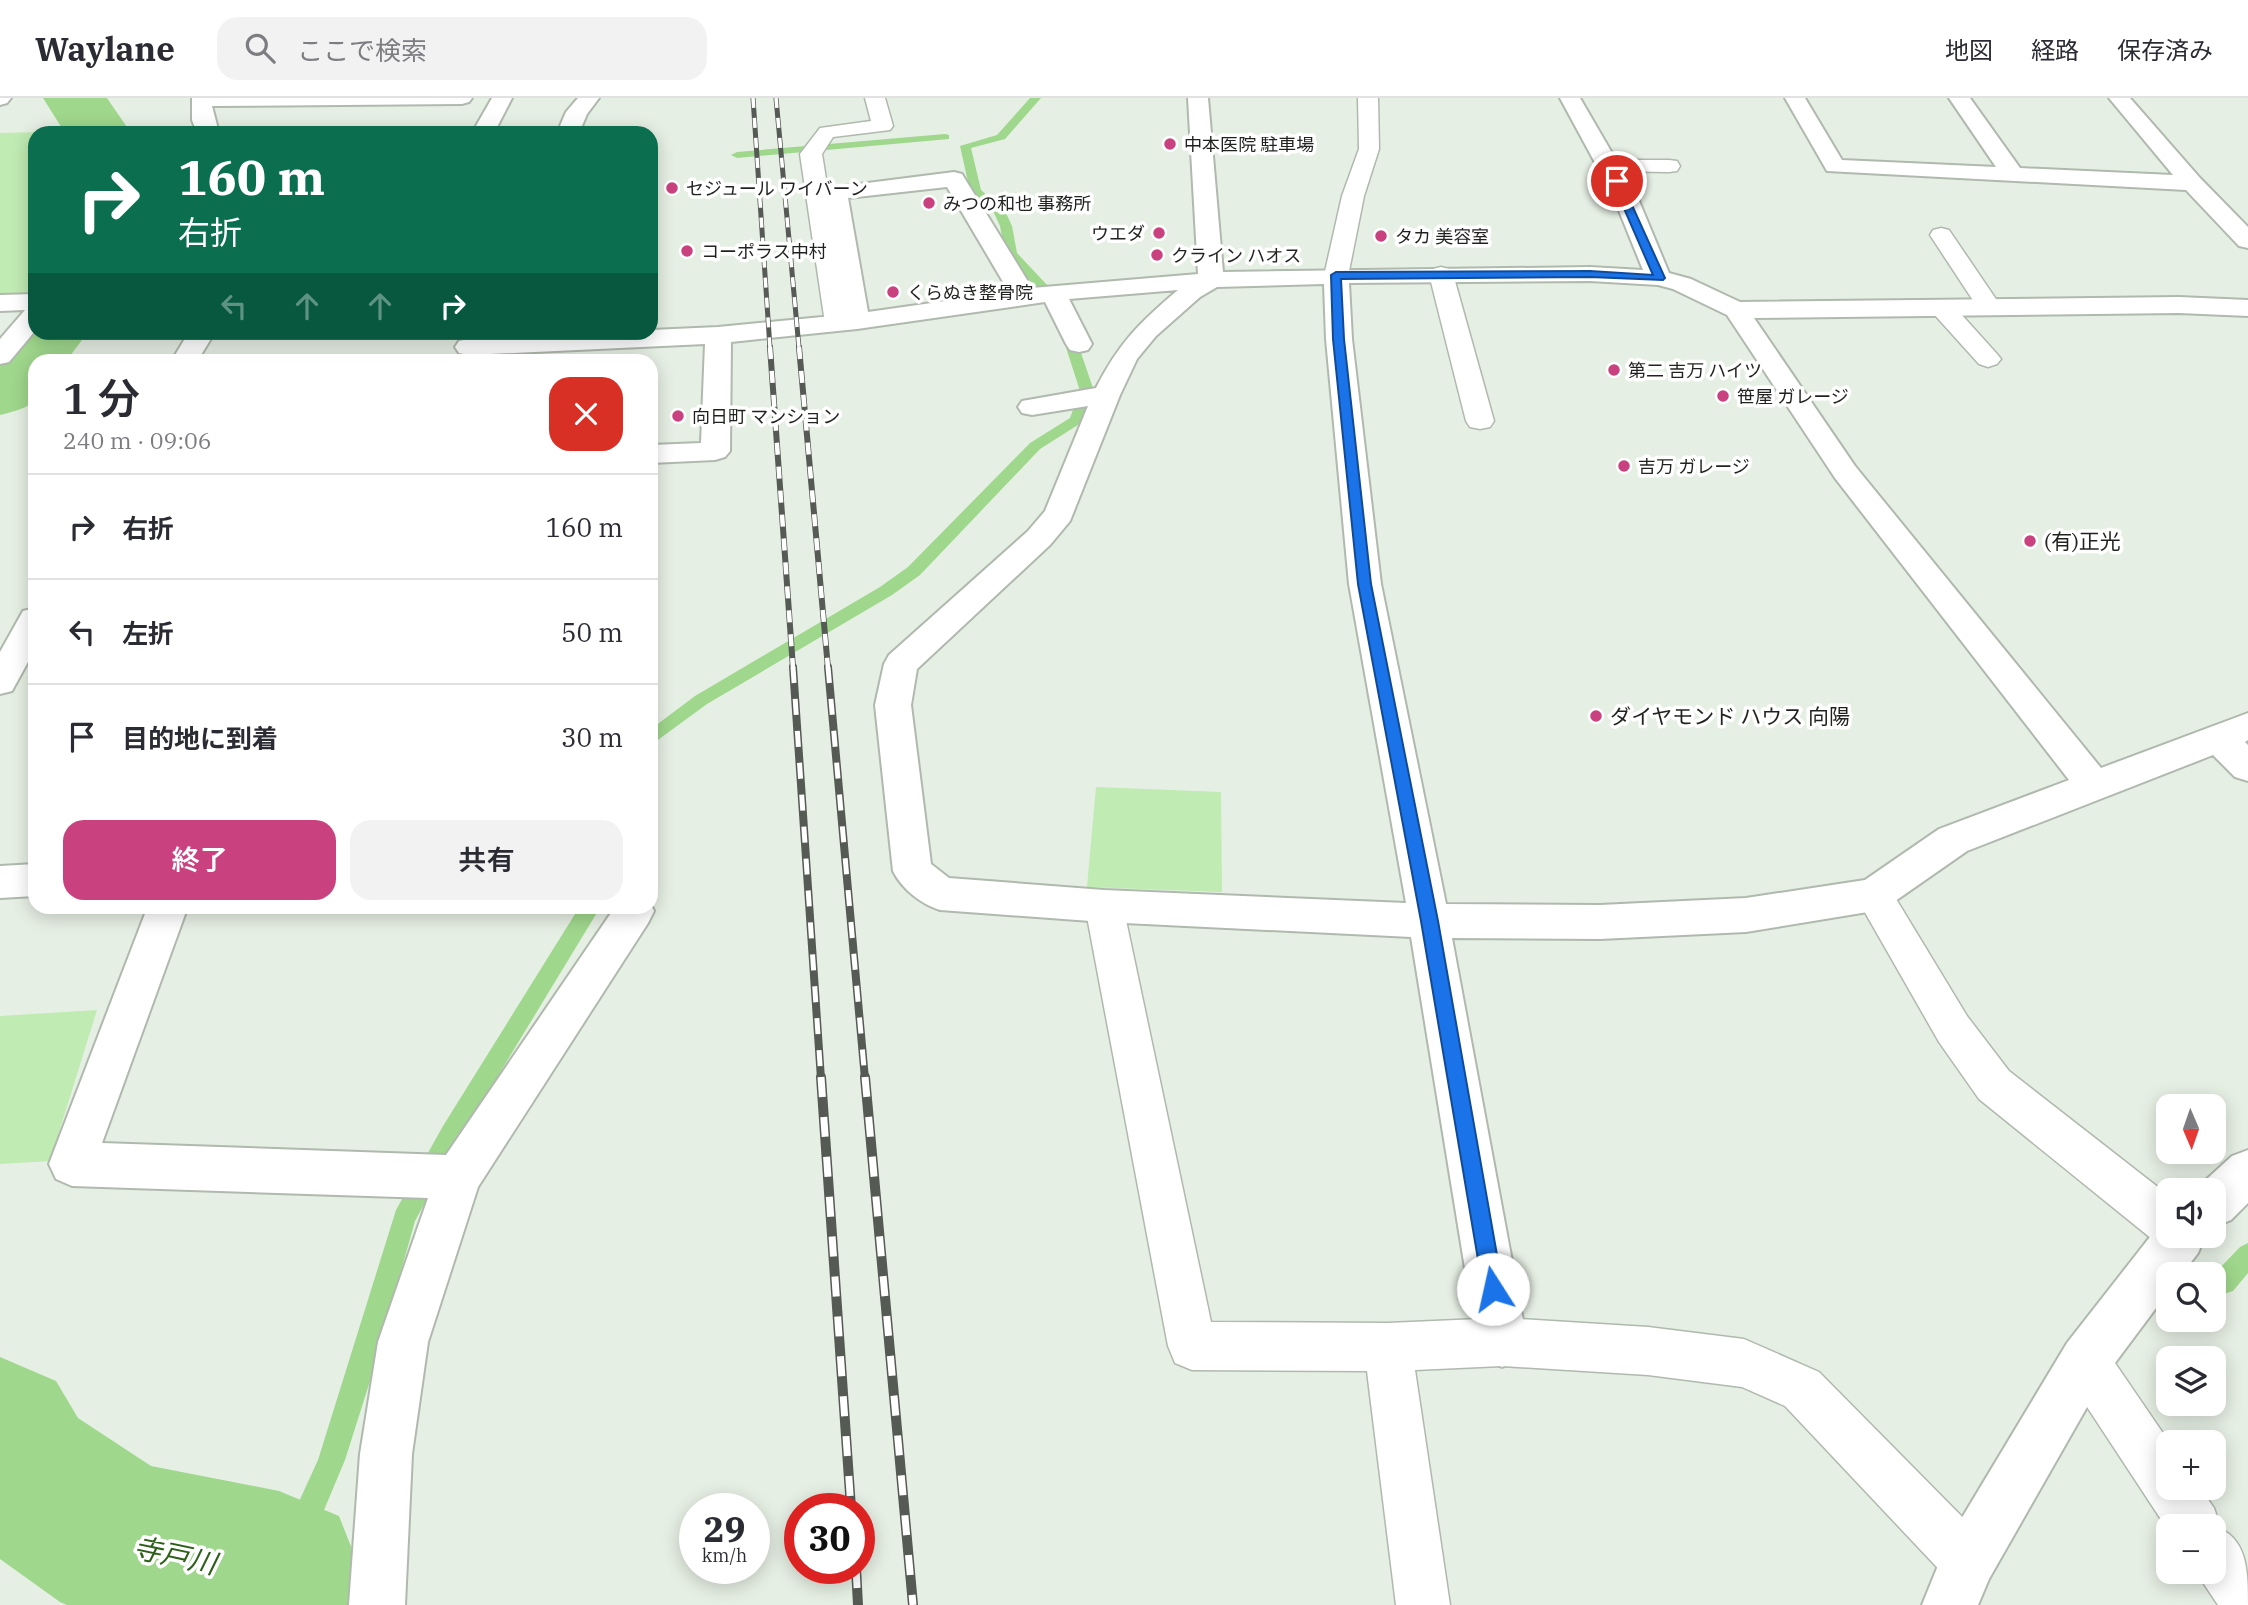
<!DOCTYPE html>
<html lang="ja">
<meta charset="utf-8">
<style>
body{margin:0;font-family:"IBM Plex Serif","Noto Sans JP",serif;background:#f2f2f3;color:#2b2b33;height:100vh;display:flex;flex-direction:column;font-size:26px;white-space:nowrap}
*{box-sizing:border-box;margin:0}
p{font-size:23px;color:#7c7c81}
.icon{flex:none;width:38px;height:38px;fill:none;stroke:currentColor;stroke-width:2;stroke-linecap:round;stroke-linejoin:round}
.map{position:relative;flex:1;overflow:hidden}
.details{position:absolute;left:28px;top:256px;width:630px;height:560px;display:flex;flex-direction:column;background:#fff;border-radius:21px;box-shadow:0 4px 18px #0003}
.details>*{flex:none}
.guide{position:absolute;left:28px;top:28px;width:630px;height:214px;border-radius:21px;box-shadow:0 4px 18px #0003;background:#0b6e4f;color:#fff;overflow:hidden}
.needle{width:46px;rotate:178deg}
.fabs{position:absolute;left:2156px;top:996px;display:grid;gap:14px}
.fabs a{display:grid;place-items:center;width:70px;height:70px;border-radius:14px;background:#fff;box-shadow:0 4px 18px #0003;font-size:35px}
.speed{position:absolute;left:679px;top:1395px;display:flex;gap:14px;font-size:35px;font-weight:700;text-align:center}
.speed>*{display:grid;place-content:center;width:91px;height:91px;border-radius:50%;background:#fff;box-shadow:0 4px 18px #0003;line-height:1}
.speed small{font-size:18px;font-weight:400}
.speed .limit{border:10px solid #d22;background:#fff;color:#111}
.pin{position:absolute;display:grid;place-items:center;width:60px;height:60px;color:#fff;margin:-30px;border:4px solid #fff;border-radius:50%;box-shadow:0 2px 7px #0007}
.me{position:absolute;width:77px;margin:-38px;rotate:350deg;stroke-linejoin:round;filter:drop-shadow(0 0 5px #0008)}
.turn{display:flex;align-items:center;gap:24px;height:147px;padding:0 35px;font-size:32px}
.turn .icon{width:91px;height:91px;stroke-width:2.5}
.turn b{display:block;font-size:49px;line-height:60px}
.lanes{display:flex;align-items:center;height:66px;padding:0 35px;background:#0003;justify-content:center;gap:35px;direction:ltr}
.lanes .off{opacity:.35}
.round{display:grid;place-items:center;flex:none;width:74px;height:74px;border-radius:21px;background:#f2f2f3}
.headline{display:flex;align-items:center;justify-content:space-between;height:119px;padding:0 35px}
h1{font-size:42px;font-weight:600;line-height:52px}
.button{display:flex;gap:14px;margin-top:auto;padding:14px 35px}
.button a{flex:1;height:80px;border-radius:21px;background:#c9427f;color:#fff;font-size:28px;font-weight:600;line-height:80px;text-align:center}
.button a+a{background:#f2f2f3;color:#2b2b33}
ul{padding:0;list-style:none}
li{display:flex;align-items:center;gap:21px;height:105px;padding:0 35px;border-top:2px solid #e1e1e2}
li div{flex:1}
li b{display:block;font-size:26px}
li em{font-style:normal}
header{display:flex;align-items:center;gap:42px;box-sizing:border-box;height:98px;padding:0 35px;background:#fff;border-bottom:2px solid #e1e1e2}
header strong{font-size:33px}
nav{display:flex;gap:38px;margin-inline-start:auto;font-size:24px}
.search{width:490px;height:63px;background:#f2f2f3;display:flex;align-items:center;gap:18px;box-sizing:border-box;padding:0 24px;border-radius:21px;color:#7c7c81;font-size:26px}
.map>svg:first-child{display:block}
.green{fill:#c0ebb2}
.lines{fill:none;stroke-linecap:round;stroke-linejoin:round}
.stream{fill:#9fd78c;fill-rule:evenodd}
.river{fill:#9fd78c;fill-rule:evenodd}
.lane-casing{stroke:#b0b9ae;stroke-width:3}
.street-casing{stroke:#b0b9ae;stroke-width:4}
.lane{fill:#fff;fill-rule:evenodd}
.street{fill:#fff;fill-rule:evenodd}
.rail-far3-casing{stroke:#555a54;stroke-width:5}
.rail-far2-casing{stroke:#555a54;stroke-width:6}
.rail-far1-casing{stroke:#555a54;stroke-width:8}
.rail-casing{stroke:#555a54;stroke-width:10}
.rail-far3{stroke:#fff;stroke-width:3.5;stroke-dasharray:10;stroke-linecap:butt}
.rail-far2{stroke:#fff;stroke-width:4.5;stroke-dasharray:12;stroke-linecap:butt}
.rail-far1{stroke:#fff;stroke-width:5;stroke-dasharray:16;stroke-linecap:butt}
.rail{stroke:#fff;stroke-width:7;stroke-dasharray:20;stroke-linecap:butt}
.route{fill:#1a73e8;stroke:#114b97;stroke-width:2}
.poi-dot{fill:#c9427f;stroke:#fff;stroke-width:2.5}
.labels{text-anchor:middle;dominant-baseline:central;stroke-width:7;stroke-linejoin:round;paint-order:stroke}
.far-poi-label{font-size:18px;fill:#1f221e;stroke:#fff;text-anchor:start}
.poi-label{font-size:21px;fill:#1f221e;stroke:#fff;text-anchor:start}
.near-water-label{font-size:28px;font-style:italic;fill:#2d6018;stroke:#fff}
</style>
<header>
<strong>Waylane</strong>
<div class="search"><svg class="icon" aria-label="search" viewBox="0 0 24 24"><circle cx="10" cy="10" r="6"/><path d="M15 15l6 6"/></svg>ここで検索</div>
<nav><a>地図</a><a>経路</a><a>保存済み</a></nav>
</header>
<div class="map">
<svg width="2248" height="1507" viewBox="0 0 2248 1507">
<rect width="100%" height="100%" fill="#e6efe4"/>
<path class="green" d="M80,33L82,35H35V198L0,199V35Z
M1096,689L1221,694L1222,794L1087,789Z
M97,912L50,1063L0,1066V918Z"/>
<g class="lines">
<path class="stream" d="M1030,0H1041L1005,41L971,50L981,92L1005,113L1012,128L1017,155L1064,205L1094,293L1081,325L1040,351L920,477L892,497L707,606L651,647V631L695,598L880,489L908,469L1030,345L1070,320L1080,293L1052,206L1005,156L1000,128L994,115L970,93L960,48L997,37Z
M945,36L949,37V41L737,60L731,57L737,54Z
M580,808H601L459,1042L415,1123L371,1280L345,1362L308,1450L289,1488L279,1492L269,1488L265,1478L318,1362L396,1112L443,1028Z
M2248,1145V1175L2233,1193L2224,1196L2215,1193V1175L2240,1149Z"/>
<path class="river" d="M43,0H107L131,35H65Z
M35,213V234H88L67,262H35C35,304 44,306 0,317V240L20,217Z
M0,1259L56,1283L78,1320L151,1368L279,1393L339,1418L374,1507H67L60,1504L0,1461Z"/>
<defs>
<path id="lane" d="M865,0H885L893,28L890,32L833,39L822,56L849,225L846,230L837,232L828,230L825,225L800,56L820,30L871,23Z
M1358,0H1378L1379,51L1364,98L1348,178L1344,183H1328L1324,178L1342,98L1359,51Z
M1609,62H1669L1677,63L1680,68L1677,73L1669,74L1601,73L1598,68L1601,63Z
M1941,130L1949,132L2002,210L1999,215L1990,217L1981,215L1978,210L1930,137L1933,132Z
M1441,169L1449,171L1453,176L1494,323L1490,329L1480,331L1470,329L1466,323L1429,176L1433,171Z
M1942,203L1951,205L1997,256L2001,261L1997,266L1988,269L1979,266L1933,215L1930,210L1933,205Z
M1874,782L1887,786L1967,918L2009,973L2168,1097V1138H2185L2184,1141L2168,1147L2152,1141L1979,1001L1939,944L1855,797L1861,786Z
M1104,792L1117,797L1123,808L1211,1224L1388,1225L1502,1220L1648,1229L1744,1241L1819,1274L1987,1444L1994,1463L1987,1482L1968,1489L1949,1482L1785,1308L1742,1289L1648,1277L1502,1268L1415,1272L1450,1507H1396L1367,1273L1192,1272L1175,1265L1168,1248L1085,808L1091,797Z
M2085,1239L2102,1246L2169,1344L2168,1390H2200L2214,1410L2221,1431C2248,1444 2248,1477 2248,1507H2218L2196,1474H2214V1428H2168V1432L2068,1280L2061,1263L2068,1246Z"/>
<path id="street" d="M0,0H11L7,5L0,7Z
M192,0H472L469,4L462,6L212,8L219,35H197L192,22Z
M492,0H512L494,35H472Z
M578,0H599L587,16L579,35H557L566,14Z
M1188,0H1208L1223,174L1590,169L1643,172L1613,98L1560,0H1580L1637,98L1669,175L1691,181L1740,204L2179,199L2248,202V218L2179,215L1754,220L1855,368L2101,670L2248,615V642L2245,644L2248,647V683L2235,679L2213,657L1967,753L1888,808L1874,813L1746,834L1600,841L1452,840L1527,1244L1520,1262L1502,1269L1484,1262L1477,1244L1411,839L1104,824L940,812C921,806 902,791 893,773L875,607L884,566L889,557L1028,433L1045,413L1088,308L1032,317L1022,315L1018,309L1022,303L1096,290C1119,245 1139,225 1178,192L1069,201L1092,246L1088,252L1079,254L1070,252L1066,246L1045,204L857,231L731,244L730,353L725,359L715,362L651,365V347L701,345L705,246L468,257L459,255L455,249L459,243L468,241L651,234V232L718,229L843,217L825,95L828,90L954,74L962,76L965,81L1032,190L1198,176ZM947,89L1009,194L868,214L848,100ZM1590,183L1658,187L1673,191L1727,217L1835,380L2069,682L1939,731L1865,782L1746,800L1600,807L1446,806L1381,486L1352,241L1349,185ZM1324,186L1326,241L1349,486L1406,805L1104,792L949,780L931,766L911,607L917,571L1050,447L1070,423L1120,297L1137,261L1156,238L1200,199L1217,189Z
M1785,0H1805L1842,62L1996,69L1949,0H1970L2020,70L2173,77L2109,0H2130L2200,80L2248,129V150L2239,148L2186,92L1827,73Z
M35,196V233L9,264L0,266V241L25,212L0,213V197Z
M189,234H215L198,262H172Z
M35,510V551L12,593L0,596V554L23,513Z
M35,766V798L0,800V768Z
M651,807L654,813L648,825L478,1089L428,1244L412,1356L405,1507H349L360,1356L378,1244L428,1100L72,1088L56,1081L49,1066L148,808H188L102,1045L446,1057L611,815L607,808Z
M2248,1052V1105L2231,1122L2214,1129V1092H2197V1090L2232,1058Z
M2168,1120V1138H2205L2198,1155L2182,1176H2168V1194L2103,1281L1989,1481L1978,1507H1922L1948,1443L2067,1245L2164,1121Z"/>
</defs>
<use href="#lane" class="lane-casing"/>
<use href="#street" class="street-casing"/>
<use href="#lane" class="lane"/>
<use href="#street" class="street"/>
<defs>
<path id="rail-far3" d="M753,0L770,250
M776,0L799,250"/>
<path id="rail-far2" d="M770,249L793,570
M799,249L828,570"/>
<path id="rail-far1" d="M793,569L821,981
M828,569L865,981"/>
<path id="rail" d="M821,979L851,1410
M865,979L913,1507
M856,1470L858,1507"/>
</defs>
<use href="#rail-far3" class="rail-far3-casing"/>
<use href="#rail-far2" class="rail-far2-casing"/>
<use href="#rail-far1" class="rail-far1-casing"/>
<use href="#rail" class="rail-casing"/>
<use href="#rail-far3" class="rail-far3"/>
<use href="#rail-far2" class="rail-far2"/>
<use href="#rail-far1" class="rail-far1"/>
<use href="#rail" class="rail"/>
</g>
<path class="route" d="M1617,80L1621,83L1665,180L1663,182L1590,179L1341,181L1344,241L1371,486L1438,823L1503,1191L1500,1198L1493,1201L1486,1198L1483,1191L1421,823L1358,486L1333,241L1331,177L1336,174L1590,173L1653,177L1612,83Z"/>
<g class="poi-dot">
<circle cx="1170" cy="46" r="7"/>
<circle cx="672" cy="90" r="7"/>
<circle cx="929" cy="105" r="7"/>
<circle cx="1159" cy="135" r="7"/>
<circle cx="1381" cy="138" r="7"/>
<circle cx="687" cy="153" r="7"/>
<circle cx="1157" cy="157" r="7"/>
<circle cx="893" cy="194" r="7"/>
<circle cx="1614" cy="272" r="7"/>
<circle cx="1723" cy="298" r="7"/>
<circle cx="678" cy="318" r="7"/>
<circle cx="1624" cy="368" r="7"/>
<circle cx="2030" cy="443" r="7"/>
<circle cx="1596" cy="618" r="7"/>
</g>
<g class="labels">
<g class="far-poi-label">
<text x="1184" y="46">中本医院 駐車場</text>
<text x="686" y="90">セジュール ワイバーン</text>
<text x="943" y="105">みつの和也 事務所</text>
<text x="1145" y="135" text-anchor="end">ウエダ</text>
<text x="1395" y="138">タカ 美容室</text>
<text x="701" y="153">コーポラス中村</text>
<text x="1171" y="157">クライン ハオス</text>
<text x="907" y="194">くらぬき整骨院</text>
<text x="1628" y="272">第二 吉万 ハイツ</text>
<text x="1737" y="298">笹屋 ガレージ</text>
<text x="692" y="318">向日町 マンション</text>
<text x="1638" y="368">吉万 ガレージ</text>
</g>
<g class="poi-label">
<text x="2044" y="443">(有)正光</text>
<text x="1610" y="618">ダイヤモンド ハウス 向陽</text>
</g>
<g class="near-water-label">
<text transform="translate(175 1457) rotate(12)">寺戸川</text>
</g>
</g>
</svg>
<div class="fabs">
<a><svg class="needle" viewBox="-14 -14 28 28"><path d="M0-13l5 13h-10z" fill="#e53935"/><path d="M0 13l5-13h-10z" fill="#7c7c81"/></svg></a>
<a><svg class="icon" aria-label="sound" viewBox="0 0 24 24"><path d="M4 9h4l5-4v14l-5-4H4zM17 9q2 3 0 6"/></svg></a>
<a><svg class="icon" aria-label="search" viewBox="0 0 24 24"><circle cx="10" cy="10" r="6"/><path d="M15 15l6 6"/></svg></a>
<a><svg class="icon" aria-label="layers" viewBox="0 0 24 24"><path d="M12 4l9 5-9 5-9-5zM3 14l9 5 9-5"/></svg></a>
<a>+</a>
<a>−</a>
</div>
<div class="speed"><div>29<small>km/h</small></div><div class="limit">30</div></div>
<div class="pin" style="left:1617px;top:83px;background:#d93025"><svg class="icon" aria-label="arrive" viewBox="0 0 24 24"><path d="M6 21V4h12l-3 4 3 4H6"/></svg></div>
<svg class="me" style="left:1493px;top:1191px" viewBox="-20 -20 40 40"><circle r="19" fill="#fff"/><path d="M0-13L10 11 0 6-10 11z" fill="#1a73e8"/></svg>
<div class="guide">
<div class="turn"><svg class="icon" aria-label="right" viewBox="0 0 24 24"><path d="M7 20v-9h11M14 6l5 5-5 5"/></svg><div><b>160 m</b>右折</div></div>
<div class="lanes"><svg class="icon off" aria-label="left" viewBox="0 0 24 24"><path d="M17 20v-9H6M10 6l-5 5 5 5"/></svg><svg class="icon off" aria-label="ahead" viewBox="0 0 24 24"><path d="M12 20V5M6 11l6-6 6 6"/></svg><svg class="icon off" aria-label="ahead" viewBox="0 0 24 24"><path d="M12 20V5M6 11l6-6 6 6"/></svg><svg class="icon" aria-label="right" viewBox="0 0 24 24"><path d="M7 20v-9h11M14 6l5 5-5 5"/></svg></div>
</div>
<section class="details">
<div class="headline"><div><h1>1 分</h1><p>240 m · 09:06</p></div><a class="round" style="background:#d93025;color:#fff"><svg class="icon" aria-label="close" viewBox="0 0 24 24"><path d="M6 6l12 12M18 6L6 18"/></svg></a></div>
<ul>
<li><svg class="icon" aria-label="right" viewBox="0 0 24 24"><path d="M7 20v-9h11M14 6l5 5-5 5"/></svg><div><b>右折</b></div><em>160 m</em></li>
<li><svg class="icon" aria-label="left" viewBox="0 0 24 24"><path d="M17 20v-9H6M10 6l-5 5 5 5"/></svg><div><b>左折</b></div><em>50 m</em></li>
<li><svg class="icon" aria-label="arrive" viewBox="0 0 24 24"><path d="M6 21V4h12l-3 4 3 4H6"/></svg><div><b>目的地に到着</b></div><em>30 m</em></li>
</ul>
<div class="button"><a>終了</a><a>共有</a></div>
</section>
</div>
